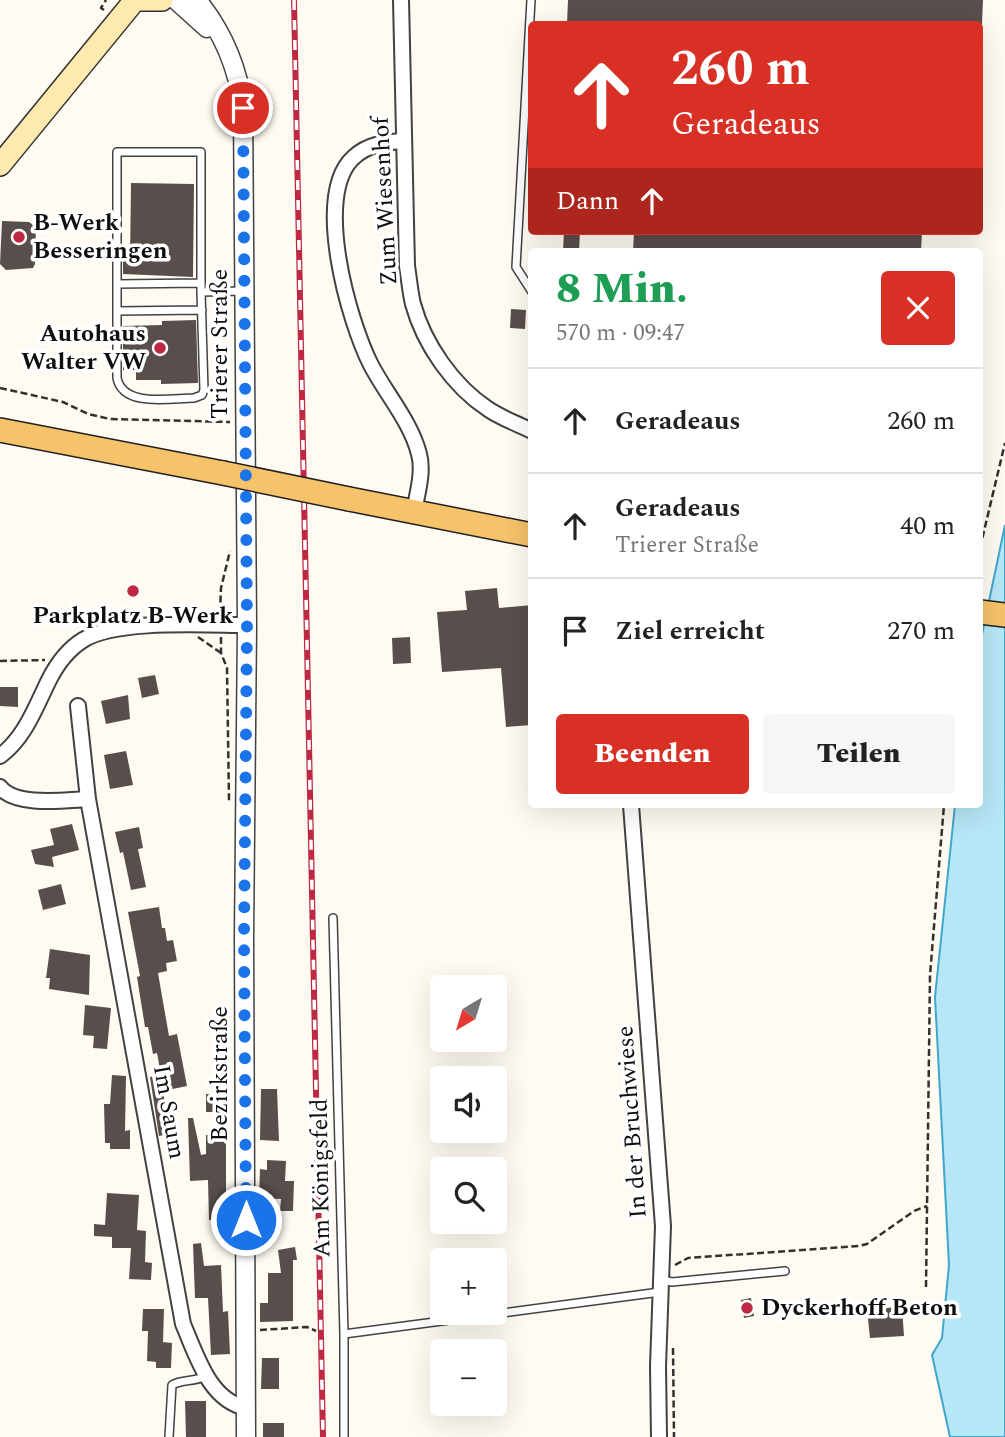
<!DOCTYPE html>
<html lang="de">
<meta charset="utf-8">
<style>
body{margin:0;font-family:Spectral,serif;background:#f6f6f6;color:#222;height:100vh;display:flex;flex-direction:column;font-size:26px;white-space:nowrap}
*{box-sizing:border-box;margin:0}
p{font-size:23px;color:#767676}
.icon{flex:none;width:38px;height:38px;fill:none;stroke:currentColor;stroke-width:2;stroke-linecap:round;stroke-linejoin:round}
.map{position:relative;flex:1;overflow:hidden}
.panel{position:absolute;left:528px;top:248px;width:455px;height:560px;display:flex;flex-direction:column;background:#fff;border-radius:7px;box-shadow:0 7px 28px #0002}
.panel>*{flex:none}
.guide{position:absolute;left:528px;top:21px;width:455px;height:214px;border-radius:7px;box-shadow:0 7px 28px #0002;background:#d93025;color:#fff;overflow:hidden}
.needle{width:46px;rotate:218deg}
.fabs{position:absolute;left:430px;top:975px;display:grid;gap:14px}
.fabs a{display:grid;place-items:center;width:77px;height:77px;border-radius:7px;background:#fff;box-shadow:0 7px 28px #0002;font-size:35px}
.pin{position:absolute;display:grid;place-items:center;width:60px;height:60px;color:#fff;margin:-30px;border:4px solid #fff;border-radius:50%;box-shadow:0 2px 7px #0007}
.me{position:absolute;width:77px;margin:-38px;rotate:0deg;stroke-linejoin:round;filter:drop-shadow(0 0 5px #0008)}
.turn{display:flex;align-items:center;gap:24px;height:147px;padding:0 28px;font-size:32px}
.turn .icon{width:91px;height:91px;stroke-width:2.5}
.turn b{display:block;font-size:49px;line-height:60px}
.then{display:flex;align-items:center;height:66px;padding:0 28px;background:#0003;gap:14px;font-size:26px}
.round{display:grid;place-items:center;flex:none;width:74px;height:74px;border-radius:7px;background:#f6f6f6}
.head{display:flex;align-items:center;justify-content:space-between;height:119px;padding:0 28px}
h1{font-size:42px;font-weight:800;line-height:52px;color:#1e9e55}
.button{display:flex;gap:14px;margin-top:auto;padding:14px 28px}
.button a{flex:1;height:80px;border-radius:7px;background:#d93025;color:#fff;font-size:28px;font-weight:800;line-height:80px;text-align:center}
.button a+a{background:#f6f6f6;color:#222}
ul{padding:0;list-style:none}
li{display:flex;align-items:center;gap:21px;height:105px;padding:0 28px;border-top:2px solid #e0e0e0}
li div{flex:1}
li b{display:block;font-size:26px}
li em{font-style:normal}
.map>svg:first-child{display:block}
.water{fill:#b7e6f6;stroke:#3fa6cc;stroke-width:2}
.building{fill:#584f4c}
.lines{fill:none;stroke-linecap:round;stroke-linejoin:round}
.service-casing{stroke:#424242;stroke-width:10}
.minor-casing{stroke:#424242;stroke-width:18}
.tertiary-casing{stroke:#424242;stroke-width:21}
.secondary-casing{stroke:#313131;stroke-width:24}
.primary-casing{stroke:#202020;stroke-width:26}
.path{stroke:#313131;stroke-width:2.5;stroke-dasharray:7 3.5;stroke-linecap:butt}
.service{stroke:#fff;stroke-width:7}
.minor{stroke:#fff;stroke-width:14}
.tertiary{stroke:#fff;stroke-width:18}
.secondary{stroke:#feeaae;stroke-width:21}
.primary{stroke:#f6c26a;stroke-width:23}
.rail-casing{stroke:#bf2843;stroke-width:6}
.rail{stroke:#fff;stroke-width:3.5;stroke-dasharray:10;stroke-linecap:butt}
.primary-bridge-casing{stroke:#202020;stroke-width:26;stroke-linecap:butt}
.primary-bridge{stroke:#f6c26a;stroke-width:23}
.route{stroke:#1a73e8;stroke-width:12;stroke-dasharray:0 21.6}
.poi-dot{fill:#bf2843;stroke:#fff;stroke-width:2.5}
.labels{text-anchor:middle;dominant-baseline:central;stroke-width:7;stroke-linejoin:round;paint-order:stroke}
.street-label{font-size:24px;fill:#0f0f0f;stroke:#fff}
.poi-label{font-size:24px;font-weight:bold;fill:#0f0f0f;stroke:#fff;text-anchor:start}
</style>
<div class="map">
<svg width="1005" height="1437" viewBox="0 0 1005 1437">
<rect width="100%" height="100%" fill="#fffbf2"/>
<path class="water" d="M1005,525V1437H950L932,1355L942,1338L949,1265L935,997L955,805H980V644Z"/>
<path class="building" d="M568,0H983L982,24H567Z
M131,183L194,184L193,277L123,274V260H130Z
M2,221L29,222L36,227L35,264L33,268L6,270L0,264Z
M564,231H580L579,252H563Z
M634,231H922L921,252H633Z
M511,309L526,310L525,329L510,328Z
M196,320L198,383L161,384V380H136V370H123V326L162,325V321Z
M497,588L499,608L532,605V725L506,727L501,668L442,672L437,612L467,610L465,591Z
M410,637L411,663L393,664L392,638Z
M155,675L159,694L142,698L138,678Z
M0,687H18V707L0,706Z
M128,695L130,719L106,724L101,701Z
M126,751L133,785L110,789L104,755Z
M72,824L79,850L52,857L54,867L35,864L31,850L54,845L50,829Z
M139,827L143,848L138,849L146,887L131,890L123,852L120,853L115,832Z
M61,884L66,904L43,910L38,890Z
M159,907L162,928H165L167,941L173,940L177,961L166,963L167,971L158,973L169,1036L177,1034L187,1086L163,1091L170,1134L159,1136L150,1077L161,1075L157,1053L153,1054L148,1027H145L137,977L140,976L128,912Z
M50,949L90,955L89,995L49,989L50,978H46Z
M85,1005L111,1008L107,1049L93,1048L94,1036L83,1035Z
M112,1075L126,1076L125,1131L130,1130V1149H110V1143H105L104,1104H110Z
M261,1089H277L279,1141L260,1140Z
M206,1094L226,1095V1112H206Z
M188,1118H193L201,1155L206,1154V1135L226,1134V1220H209L208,1180L190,1181Z
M267,1160L286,1161L285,1181H294L293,1211H280L281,1199L259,1198L260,1169L267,1170Z
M107,1193L139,1195L137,1230L146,1231L145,1262L152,1263L151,1280L129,1279L131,1248H112V1237L94,1236V1224L105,1225Z
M201,1243L204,1266L221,1265L223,1312L228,1311L230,1354L211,1355L208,1298H195L193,1244Z
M295,1247L297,1260H293V1321L260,1322V1303H268V1273H281L278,1250Z
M751,1298L754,1316L744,1318L741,1300Z
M902,1307L904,1336L870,1338L867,1309Z
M143,1309H164L163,1342L172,1343L171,1368H156V1362L147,1361L148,1331H142Z
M262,1358H279V1389H261Z
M185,1401H206V1437H186Z
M263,1423H284V1437H263Z"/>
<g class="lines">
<defs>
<path id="service" d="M531,0L516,267L532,292
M117,284L201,283
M201,292L204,390L202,395L194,398C171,398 123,408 117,378V152H201V292L244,291
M117,311L202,310
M333,918L344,1334V1437
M662,1280L672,1282L785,1271
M344,1334L660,1292
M169,1437L172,1385C182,1379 195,1382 206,1376"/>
<path id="minor" d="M401,0L407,266C409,278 410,292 413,304C424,344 453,386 488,409C501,418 518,424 532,431
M404,141C386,142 368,144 354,157C312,194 349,322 371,365C386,394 411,422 419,454C424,472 417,494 414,512
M78,706L88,799L183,1324C197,1356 209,1400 246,1408
M0,756C25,738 36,706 49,680C57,664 67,650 83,640C116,619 207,625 247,625
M0,787C16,807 65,800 88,799
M631,805L663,1226L658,1366L659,1437"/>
<path id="tertiary" d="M176,0L207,28
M197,0C223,32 238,68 243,108L247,625L244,937L246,1437"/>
<path id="secondary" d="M142,0H162
M0,165L135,0"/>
<path id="primary" d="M0,430L223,473
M349,499L532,535
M980,612L1005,615"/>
</defs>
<use href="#service" class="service-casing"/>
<use href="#minor" class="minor-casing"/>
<use href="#tertiary" class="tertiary-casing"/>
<use href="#secondary" class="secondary-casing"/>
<use href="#primary" class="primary-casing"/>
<path class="path" d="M104,10L101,8L106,0
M0,388L63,402L88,414L110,419L230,422
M980,548L1005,443
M220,613L221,588L230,551
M198,637L221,653
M221,637V653L227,668L229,801
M0,661L45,660
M675,1265L688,1258L859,1246L867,1244L914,1211L927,1206
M926,1287L930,975L944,805
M260,1330L307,1327L316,1331
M673,1348L674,1437"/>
<use href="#service" class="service"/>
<use href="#minor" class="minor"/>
<use href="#tertiary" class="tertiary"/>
<use href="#secondary" class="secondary"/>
<use href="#primary" class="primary"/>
<defs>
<path id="rail" d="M294,0L323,1437"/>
</defs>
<use href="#rail" class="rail-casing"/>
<use href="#rail" class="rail"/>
<defs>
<path id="primary-bridge" d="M223,473L349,499"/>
</defs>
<use href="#primary-bridge" class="primary-bridge-casing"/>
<use href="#primary-bridge" class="primary-bridge"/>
</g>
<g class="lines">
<path class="route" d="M243,108L247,625L244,937L246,1220"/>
</g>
<g class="poi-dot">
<circle cx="19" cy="237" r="7"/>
<circle cx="160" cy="348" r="7"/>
<circle cx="133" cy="591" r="7"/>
<circle cx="747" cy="1308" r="7"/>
</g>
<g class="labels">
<g class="street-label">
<text transform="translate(385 201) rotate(-93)">Zum Wiesenhof</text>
<text transform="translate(220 344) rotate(-90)">Trierer Straße</text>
<text transform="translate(220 1074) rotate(-90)">Bezirkstraße</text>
<text transform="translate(169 1112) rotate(80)">Im Saum</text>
<text transform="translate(632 1122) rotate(-94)">In der Bruchwiese</text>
<text transform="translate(321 1178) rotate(-91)">Am Königsfeld</text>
</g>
<g class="poi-label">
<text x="33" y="223">B-Werk<tspan x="33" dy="28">Besseringen</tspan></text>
<text x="146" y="334" text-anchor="end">Autohaus<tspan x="146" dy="28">Walter VW</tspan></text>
<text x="133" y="616" text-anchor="middle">Parkplatz B-Werk</text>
<text x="761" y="1308">Dyckerhoff Beton</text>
</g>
</g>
</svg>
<div class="fabs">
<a><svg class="needle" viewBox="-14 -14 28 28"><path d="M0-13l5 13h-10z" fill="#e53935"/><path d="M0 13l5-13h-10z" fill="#767676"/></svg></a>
<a><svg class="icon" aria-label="sound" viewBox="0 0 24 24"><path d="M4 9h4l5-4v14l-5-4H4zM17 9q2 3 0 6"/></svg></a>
<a><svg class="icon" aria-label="search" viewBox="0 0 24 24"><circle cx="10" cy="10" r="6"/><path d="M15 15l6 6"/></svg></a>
<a>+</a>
<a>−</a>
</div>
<div class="pin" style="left:243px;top:108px;background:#d93025"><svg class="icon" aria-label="arrive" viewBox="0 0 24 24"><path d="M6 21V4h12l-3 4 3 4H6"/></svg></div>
<svg class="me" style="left:246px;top:1220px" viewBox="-20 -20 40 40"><circle r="17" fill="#1a73e8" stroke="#fff" stroke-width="3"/><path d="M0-11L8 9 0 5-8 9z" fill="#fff"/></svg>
<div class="guide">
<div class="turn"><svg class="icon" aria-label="ahead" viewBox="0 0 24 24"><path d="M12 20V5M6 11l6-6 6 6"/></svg><div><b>260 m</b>Geradeaus</div></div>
<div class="then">Dann<svg class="icon" aria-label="ahead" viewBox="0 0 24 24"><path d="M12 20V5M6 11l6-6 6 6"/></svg></div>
</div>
<section class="panel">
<div class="head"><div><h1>8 Min.</h1><p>570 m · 09:47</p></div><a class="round" style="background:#d93025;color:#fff"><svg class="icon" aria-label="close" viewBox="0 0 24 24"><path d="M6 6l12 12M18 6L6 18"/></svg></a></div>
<ul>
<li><svg class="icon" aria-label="ahead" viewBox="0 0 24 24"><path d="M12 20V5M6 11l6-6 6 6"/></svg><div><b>Geradeaus</b></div><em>260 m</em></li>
<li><svg class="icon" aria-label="ahead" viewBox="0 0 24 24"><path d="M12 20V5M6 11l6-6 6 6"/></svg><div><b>Geradeaus</b><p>Trierer Straße</p></div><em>40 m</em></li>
<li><svg class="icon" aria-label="arrive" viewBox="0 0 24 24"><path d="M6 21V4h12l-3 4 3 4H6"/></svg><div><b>Ziel erreicht</b></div><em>270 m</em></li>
</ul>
<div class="button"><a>Beenden</a><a>Teilen</a></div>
</section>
</div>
